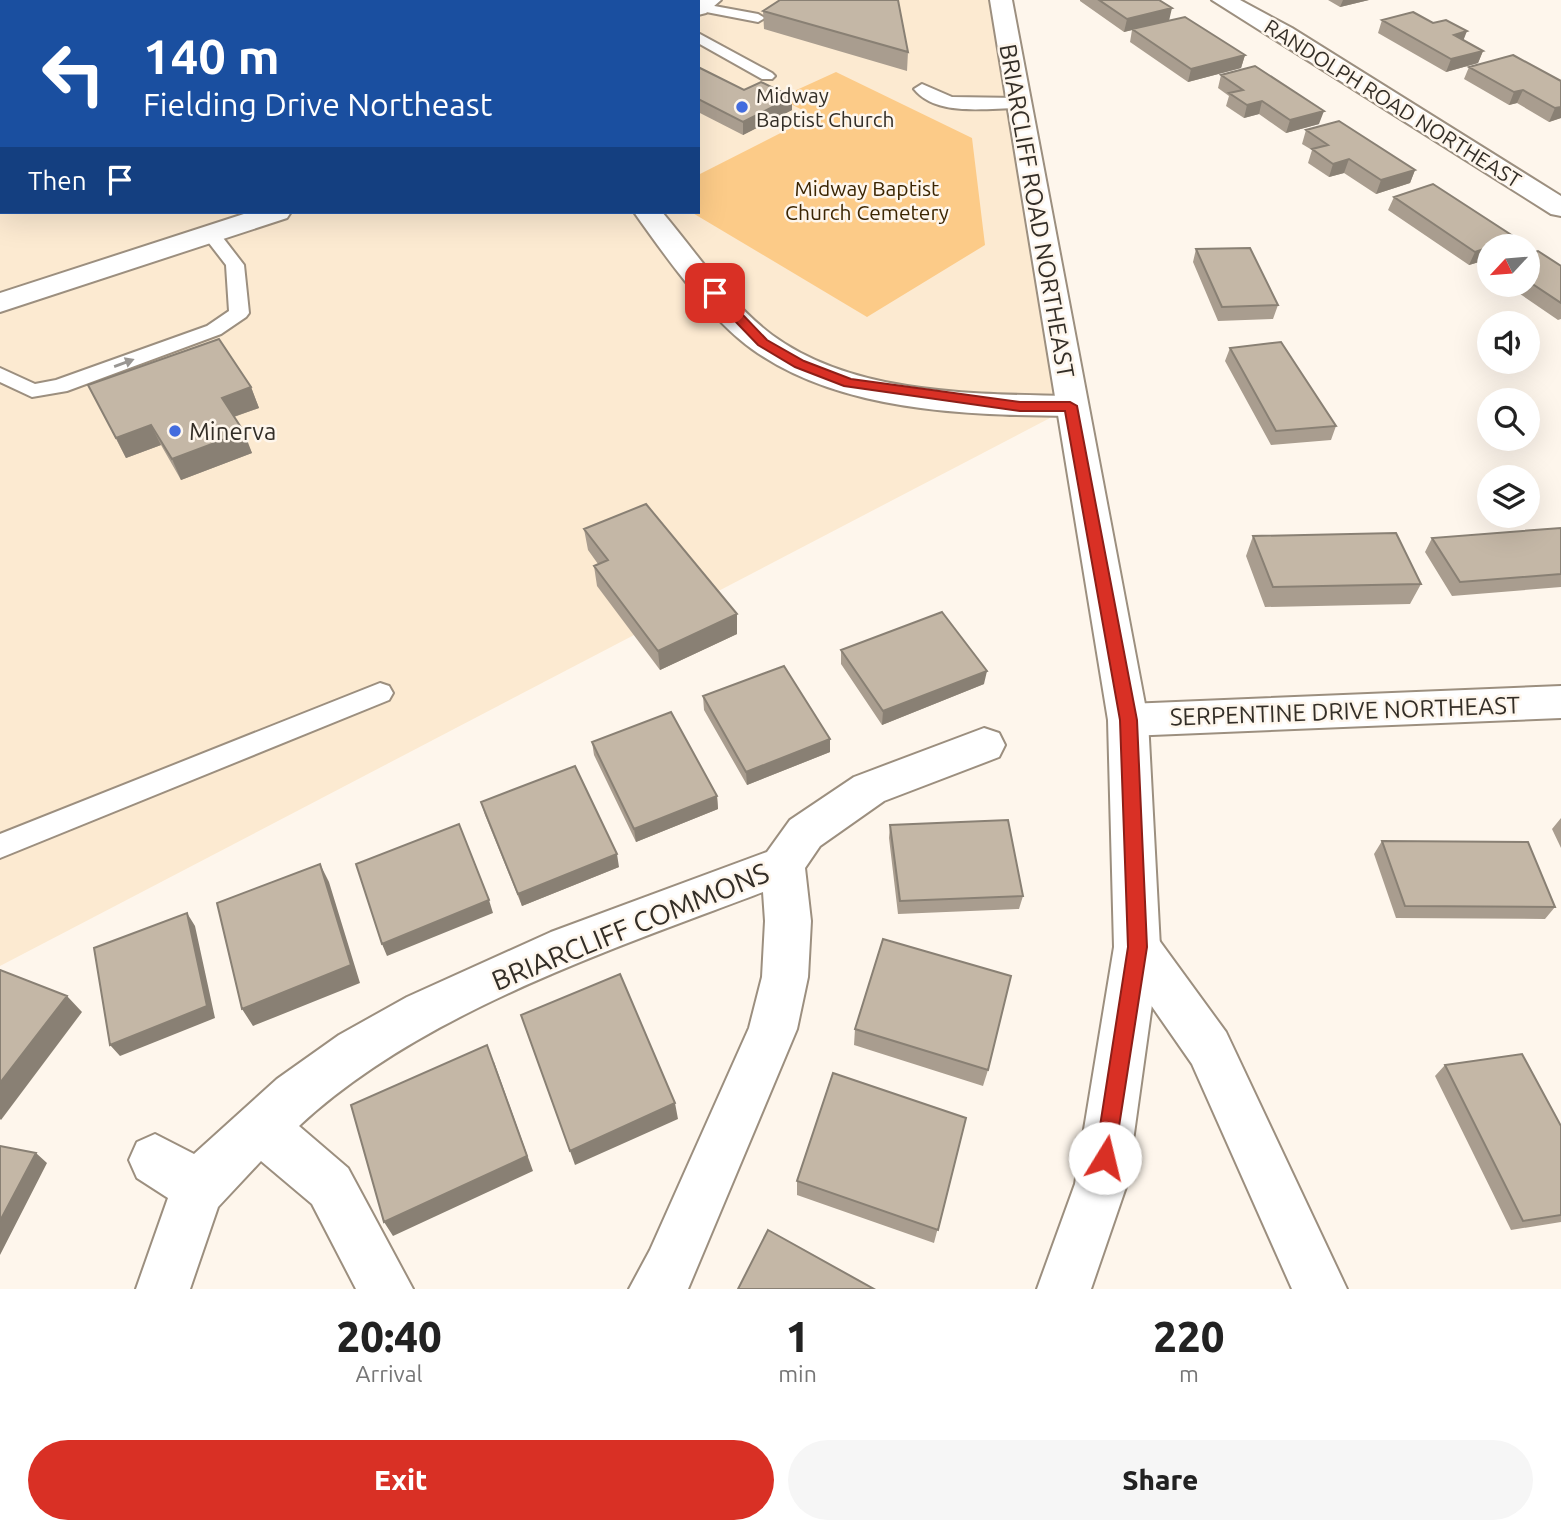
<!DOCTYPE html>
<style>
body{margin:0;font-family:Ubuntu,sans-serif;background:#f6f6f6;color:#222;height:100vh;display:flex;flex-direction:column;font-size:26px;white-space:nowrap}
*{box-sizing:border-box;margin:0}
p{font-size:23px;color:#767676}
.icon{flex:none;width:38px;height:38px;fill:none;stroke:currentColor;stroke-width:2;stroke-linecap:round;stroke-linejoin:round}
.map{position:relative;height:1289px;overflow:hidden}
.side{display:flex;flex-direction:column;background:#fff;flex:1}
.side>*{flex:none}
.top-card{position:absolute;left:0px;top:0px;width:700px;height:214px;box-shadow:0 7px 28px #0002;background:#1a4fa0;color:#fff;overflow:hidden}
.needle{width:46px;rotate:244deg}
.tools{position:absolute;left:1477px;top:234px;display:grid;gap:14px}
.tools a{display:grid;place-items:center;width:63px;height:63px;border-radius:50%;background:#fff;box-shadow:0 7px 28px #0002;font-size:35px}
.pin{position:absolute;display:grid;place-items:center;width:60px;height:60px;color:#fff;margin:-30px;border-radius:14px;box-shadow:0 4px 10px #0006}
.me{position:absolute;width:77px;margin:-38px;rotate:9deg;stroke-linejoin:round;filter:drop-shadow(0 0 5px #0008)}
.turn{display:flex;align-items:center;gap:24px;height:147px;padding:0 28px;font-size:32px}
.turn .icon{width:91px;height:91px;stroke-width:2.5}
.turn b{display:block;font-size:49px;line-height:60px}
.then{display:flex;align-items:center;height:66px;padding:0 28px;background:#0003;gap:14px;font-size:26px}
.eta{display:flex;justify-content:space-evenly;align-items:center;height:119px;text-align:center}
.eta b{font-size:42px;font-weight:800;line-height:49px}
.cta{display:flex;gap:14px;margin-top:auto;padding:14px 28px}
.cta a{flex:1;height:80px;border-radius:42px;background:#d93025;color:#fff;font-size:28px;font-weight:800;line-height:80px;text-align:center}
.cta a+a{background:#f6f6f6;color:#222}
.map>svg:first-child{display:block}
.built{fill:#fcead1;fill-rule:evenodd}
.green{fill:#fccb88}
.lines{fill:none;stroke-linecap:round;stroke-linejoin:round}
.lane-casing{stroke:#9c8f7f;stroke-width:4}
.street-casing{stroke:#9c8f7f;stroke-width:4}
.secondary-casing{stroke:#9c8f7f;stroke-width:4}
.lane{fill:#fff;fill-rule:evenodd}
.street{fill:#fff;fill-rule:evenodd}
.secondary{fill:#fff;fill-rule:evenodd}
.wall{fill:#a99d8f}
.shaded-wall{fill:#898074}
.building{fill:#c4b7a6;stroke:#898074;stroke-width:2}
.oneway{fill:#999693}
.route{fill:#d93025;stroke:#8d1f18;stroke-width:2}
.poi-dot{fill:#436cde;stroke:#fef6ec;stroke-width:2.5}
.labels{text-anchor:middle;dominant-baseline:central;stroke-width:5;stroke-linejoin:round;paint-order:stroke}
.far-poi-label{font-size:21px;fill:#332e27;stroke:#fef6ec;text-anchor:start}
.far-street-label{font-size:21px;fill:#332e27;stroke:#fef6ec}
.far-park-label{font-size:21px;fill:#3b2502;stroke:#fef6ec}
.street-label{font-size:24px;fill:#332e27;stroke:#fef6ec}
.poi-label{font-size:24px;fill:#332e27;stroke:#fef6ec;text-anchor:start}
.near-street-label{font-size:28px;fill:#332e27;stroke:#fef6ec}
</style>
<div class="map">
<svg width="1561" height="1289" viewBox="0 0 1561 1289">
<rect width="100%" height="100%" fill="#fef6ec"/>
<path class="built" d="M0,0H1006L1071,407L0,966ZM2,2H698V212H2Z"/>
<path class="green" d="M836,72L972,138L985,245L867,317L691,212H698V175L814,116L779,98Z"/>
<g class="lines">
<defs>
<path id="lane" d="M475,0H496L474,2Z
M698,3L758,14L765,18L758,22L701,11Z
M698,33L772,73L775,76L772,79H762L698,43Z
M922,84L952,97L1018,98L1026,103L1018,108C987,108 936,117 914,89Z
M211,229L217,230L244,265L249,313L246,317L221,334L67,391L32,397L0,382V368L35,384L56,380L207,326L229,311L226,265L202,234Z
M380,683L389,686L393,693L389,700L0,858V834Z"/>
<path id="street" d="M1212,0H1240L1292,28L1561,196V216L1551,214Z
M634,212H662C697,253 728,302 772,335C854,395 973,394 1070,396L1081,399L1086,406L1081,413L1070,416C965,415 840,412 752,349C709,318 665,256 634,212Z
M1561,686V718L1128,736L1114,731L1108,720L1114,709L1128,704Z
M984,728L999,733L1005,745L999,757L884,801L820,846L805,868L811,921L808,977L797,1029L688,1289H629L650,1250L749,1028L762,977L765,921L763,892C610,950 420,1013 299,1126L348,1168L413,1289H356L312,1204L261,1161L218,1207L190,1289H136L168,1198L137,1178L129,1160L137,1142L155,1134L194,1154L277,1079L339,1035L407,997L551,932L767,852L790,820L854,777Z
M1137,926L1153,932L1226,1032L1347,1289H1292L1192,1064L1121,962L1114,947L1121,932Z"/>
<path id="secondary" d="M657,0H681L656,2Z
M695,0H721L706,13L698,15V2H692Z
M990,0H1012L1148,720L1160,947L1127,1184L1091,1289H1037L1075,1184L1114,947L1108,720Z
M250,212H291L287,218L0,312V293Z"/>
</defs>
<use href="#lane" class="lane-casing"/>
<use href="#street" class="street-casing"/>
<use href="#secondary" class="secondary-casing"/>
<use href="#lane" class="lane"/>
<use href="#street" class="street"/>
<use href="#secondary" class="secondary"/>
</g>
<path class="wall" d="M1080,0H1159L1169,20L1245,55L1241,68L1188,82L1130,42L1132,30L1124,32L1080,1Z
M1328,0H1369L1340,7Z
M763,11L908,52L907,71L764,29Z
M1382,20L1464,40L1483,51L1478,63L1446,72L1378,33Z
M698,67L744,90L792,97V110L743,135L698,112Z
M1469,67L1561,81V118L1549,122L1517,103L1509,105L1464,79Z
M1221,75L1319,124L1286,133L1259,114L1244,118L1226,106L1229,96L1218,88Z
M1306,130L1415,170L1410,183L1376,194L1344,173L1329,177L1308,163L1312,150L1302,144Z
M1394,197L1489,247V259L1469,265L1388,210Z
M1196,249L1278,305L1273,319L1218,321L1193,262Z
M1528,254L1561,266V319L1558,320L1507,285H1528Z
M1230,348L1336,426L1331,440L1271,445L1225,361Z
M88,385L251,387L259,408L234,417L252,453L181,480L161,445L126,458Z
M1561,528V587L1452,596L1425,552L1432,538Z
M584,529L737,614V634L660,670L597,586L594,566L598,564L588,550Z
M1253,536L1421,584L1410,604L1265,607L1246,556Z
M841,650L984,684L882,725L841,664Z
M703,696L830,752L747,785L704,710Z
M592,742L717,796L718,809L636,842L594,755Z
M481,802L619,867L522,906L485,815Z
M1561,818V848L1552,829Z
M890,825L1023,896L1019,909L898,914L889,838Z
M1382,841L1555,907L1545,919L1396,918L1374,854Z
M855,1029L988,1070L983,1086L854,1045Z
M1445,1065L1561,1126V1222L1511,1230L1435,1076Z
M966,1118L934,1243L797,1195V1181Z"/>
<path class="shaded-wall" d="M1343,0H1369L1340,7Z
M1172,8L1169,21L1124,32L1127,19Z
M1467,31L1462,44L1454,35Z
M1483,51L1478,63L1446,72L1451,59Z
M1245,55L1241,68L1188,82L1191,69Z
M1523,90L1517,103L1509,105L1514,92Z
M792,97V110L743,135V122Z
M1262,101L1259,114L1244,118L1247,105Z
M1561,107V118L1549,122L1555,108Z
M1324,111L1319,124L1286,133L1290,120Z
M1349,159L1344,173L1329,177L1333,164Z
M1415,170L1410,183L1376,194L1381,180Z
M1516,238L1512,247H1491Z
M1489,247V259L1469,265L1475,252Z
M251,387L259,408L230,418L222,398Z
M151,425L161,445L126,458L116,438Z
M244,432L252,453L181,480L172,459Z
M737,614V634L660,670L658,651Z
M987,671L984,684L882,725L883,711Z
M830,739V752L747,785L746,772Z
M717,796L718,809L636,842L634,829Z
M617,854L619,867L522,906L518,894Z
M320,864L329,882L360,983L253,1026L242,1009Z
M489,900L493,913L387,956L382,944Z
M187,913L195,926L215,1018L120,1056L110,1045Z
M67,996L82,1012L1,1120L0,1119V1083Z
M494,1062L533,1171L393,1236L384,1222Z
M675,1103L678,1119L575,1165L570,1151Z
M36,1153L47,1163L0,1255V1221Z"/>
<path class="building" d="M29,0H318L319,2H29Z
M780,0H898L908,52L763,11Z
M1099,0H1159L1172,8L1127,19Z
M1413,12L1433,23L1446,20L1467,31L1454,35L1483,51L1451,59L1382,20Z
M1185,17L1245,55L1191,69L1132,29Z
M1513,55L1561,81V107L1555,108L1523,90L1514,92L1469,67Z
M1255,66L1324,111L1290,120L1262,101L1247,105L1229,93L1243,90L1221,75Z
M698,67L744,90L761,82L792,97L743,122L698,99Z
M1339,121L1415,170L1381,180L1349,159L1333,164L1312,149L1328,145L1306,130Z
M1433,184L1516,238L1475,252L1394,197Z
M1250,248L1278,305L1222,307L1196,249Z
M1538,251L1561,266V303L1528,281V254Z
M219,339L251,387L222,398L244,432L172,459L151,425L116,438L88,385Z
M1281,342L1336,426L1276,431L1230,348Z
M646,504L737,614L658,651L594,566L608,560L584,529Z
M1561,528V574L1460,582L1432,538Z
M1396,533L1421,584L1273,587L1253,536Z
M942,612L987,671L883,711L841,650Z
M784,666L830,739L746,772L703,696Z
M671,712L717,796L634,829L592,742Z
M575,766L617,854L518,894L481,802Z
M1008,820L1023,896L900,901L890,825Z
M459,824L489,900L382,944L356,864Z
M1382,841L1528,842L1555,907L1405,906Z
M320,864L351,965L242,1009L217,903Z
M187,913L207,1006L110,1045L94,948Z
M883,939L1011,976L988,1070L855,1029Z
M0,970L67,996L0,1083Z
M620,974L675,1103L570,1151L521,1015Z
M487,1045L527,1156L384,1222L351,1105Z
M1522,1054L1561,1126V1215L1523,1221L1445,1065Z
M833,1073L966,1118L938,1230L797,1181Z
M0,1146L36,1153L0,1221Z
M768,1230L874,1289H738Z"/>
<defs><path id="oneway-solid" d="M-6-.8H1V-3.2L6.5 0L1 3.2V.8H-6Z" transform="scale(1.75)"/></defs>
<use class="oneway" href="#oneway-solid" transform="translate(124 363) rotate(-20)"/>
<path class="route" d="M711,290H719L767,340L804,361L851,379L1020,402H1070L1077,406L1137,720L1147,947L1113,1165L1105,1168L1098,1165L1095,1158L1128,947L1120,720L1065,411H1020L844,386L795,367L758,345L711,296Z"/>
<g class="poi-dot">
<circle cx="742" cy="107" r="7"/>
<circle cx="175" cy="431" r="7"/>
</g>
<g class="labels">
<g class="far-poi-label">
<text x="756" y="95">Midway<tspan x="756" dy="24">Baptist Church</tspan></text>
</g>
<g class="far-street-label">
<text transform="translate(1393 103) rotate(32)">RANDOLPH ROAD NORTHEAST</text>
</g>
<g class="far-park-label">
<text x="867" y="188">Midway Baptist<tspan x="867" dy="24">Church Cemetery</tspan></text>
</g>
<g class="street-label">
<text transform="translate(1037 211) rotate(80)">BRIARCLIFF ROAD NORTHEAST</text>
<text transform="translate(1345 711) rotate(-2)">SERPENTINE DRIVE NORTHEAST</text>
</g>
<g class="poi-label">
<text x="189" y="431">Minerva</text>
</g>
<g class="near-street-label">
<text transform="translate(630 926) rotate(-22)">BRIARCLIFF COMMONS</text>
</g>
</g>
</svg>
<div class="tools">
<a><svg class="needle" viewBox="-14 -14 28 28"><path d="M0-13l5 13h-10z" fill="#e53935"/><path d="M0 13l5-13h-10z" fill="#767676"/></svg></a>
<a><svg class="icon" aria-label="sound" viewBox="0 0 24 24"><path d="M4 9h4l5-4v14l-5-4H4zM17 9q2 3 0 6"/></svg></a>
<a><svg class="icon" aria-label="search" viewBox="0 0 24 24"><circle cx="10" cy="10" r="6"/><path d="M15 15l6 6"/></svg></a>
<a><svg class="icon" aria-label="layers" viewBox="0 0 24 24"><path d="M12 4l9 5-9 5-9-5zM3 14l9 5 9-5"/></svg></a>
</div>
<div class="pin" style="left:715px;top:293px;background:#d93025"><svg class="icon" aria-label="arrive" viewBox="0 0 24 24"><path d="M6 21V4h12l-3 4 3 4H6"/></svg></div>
<svg class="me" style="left:1105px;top:1158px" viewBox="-20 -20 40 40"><circle r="19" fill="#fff"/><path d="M0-13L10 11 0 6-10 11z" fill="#d93025"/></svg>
<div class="top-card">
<div class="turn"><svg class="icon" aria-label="left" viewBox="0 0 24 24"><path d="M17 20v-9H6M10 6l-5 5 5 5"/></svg><div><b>140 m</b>Fielding Drive Northeast</div></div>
<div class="then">Then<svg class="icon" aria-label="arrive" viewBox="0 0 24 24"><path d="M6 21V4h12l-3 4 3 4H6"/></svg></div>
</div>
</div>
<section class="side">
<div class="eta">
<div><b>20:40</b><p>Arrival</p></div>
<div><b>1</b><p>min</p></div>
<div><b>220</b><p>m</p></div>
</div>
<div class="cta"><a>Exit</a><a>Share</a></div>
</section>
